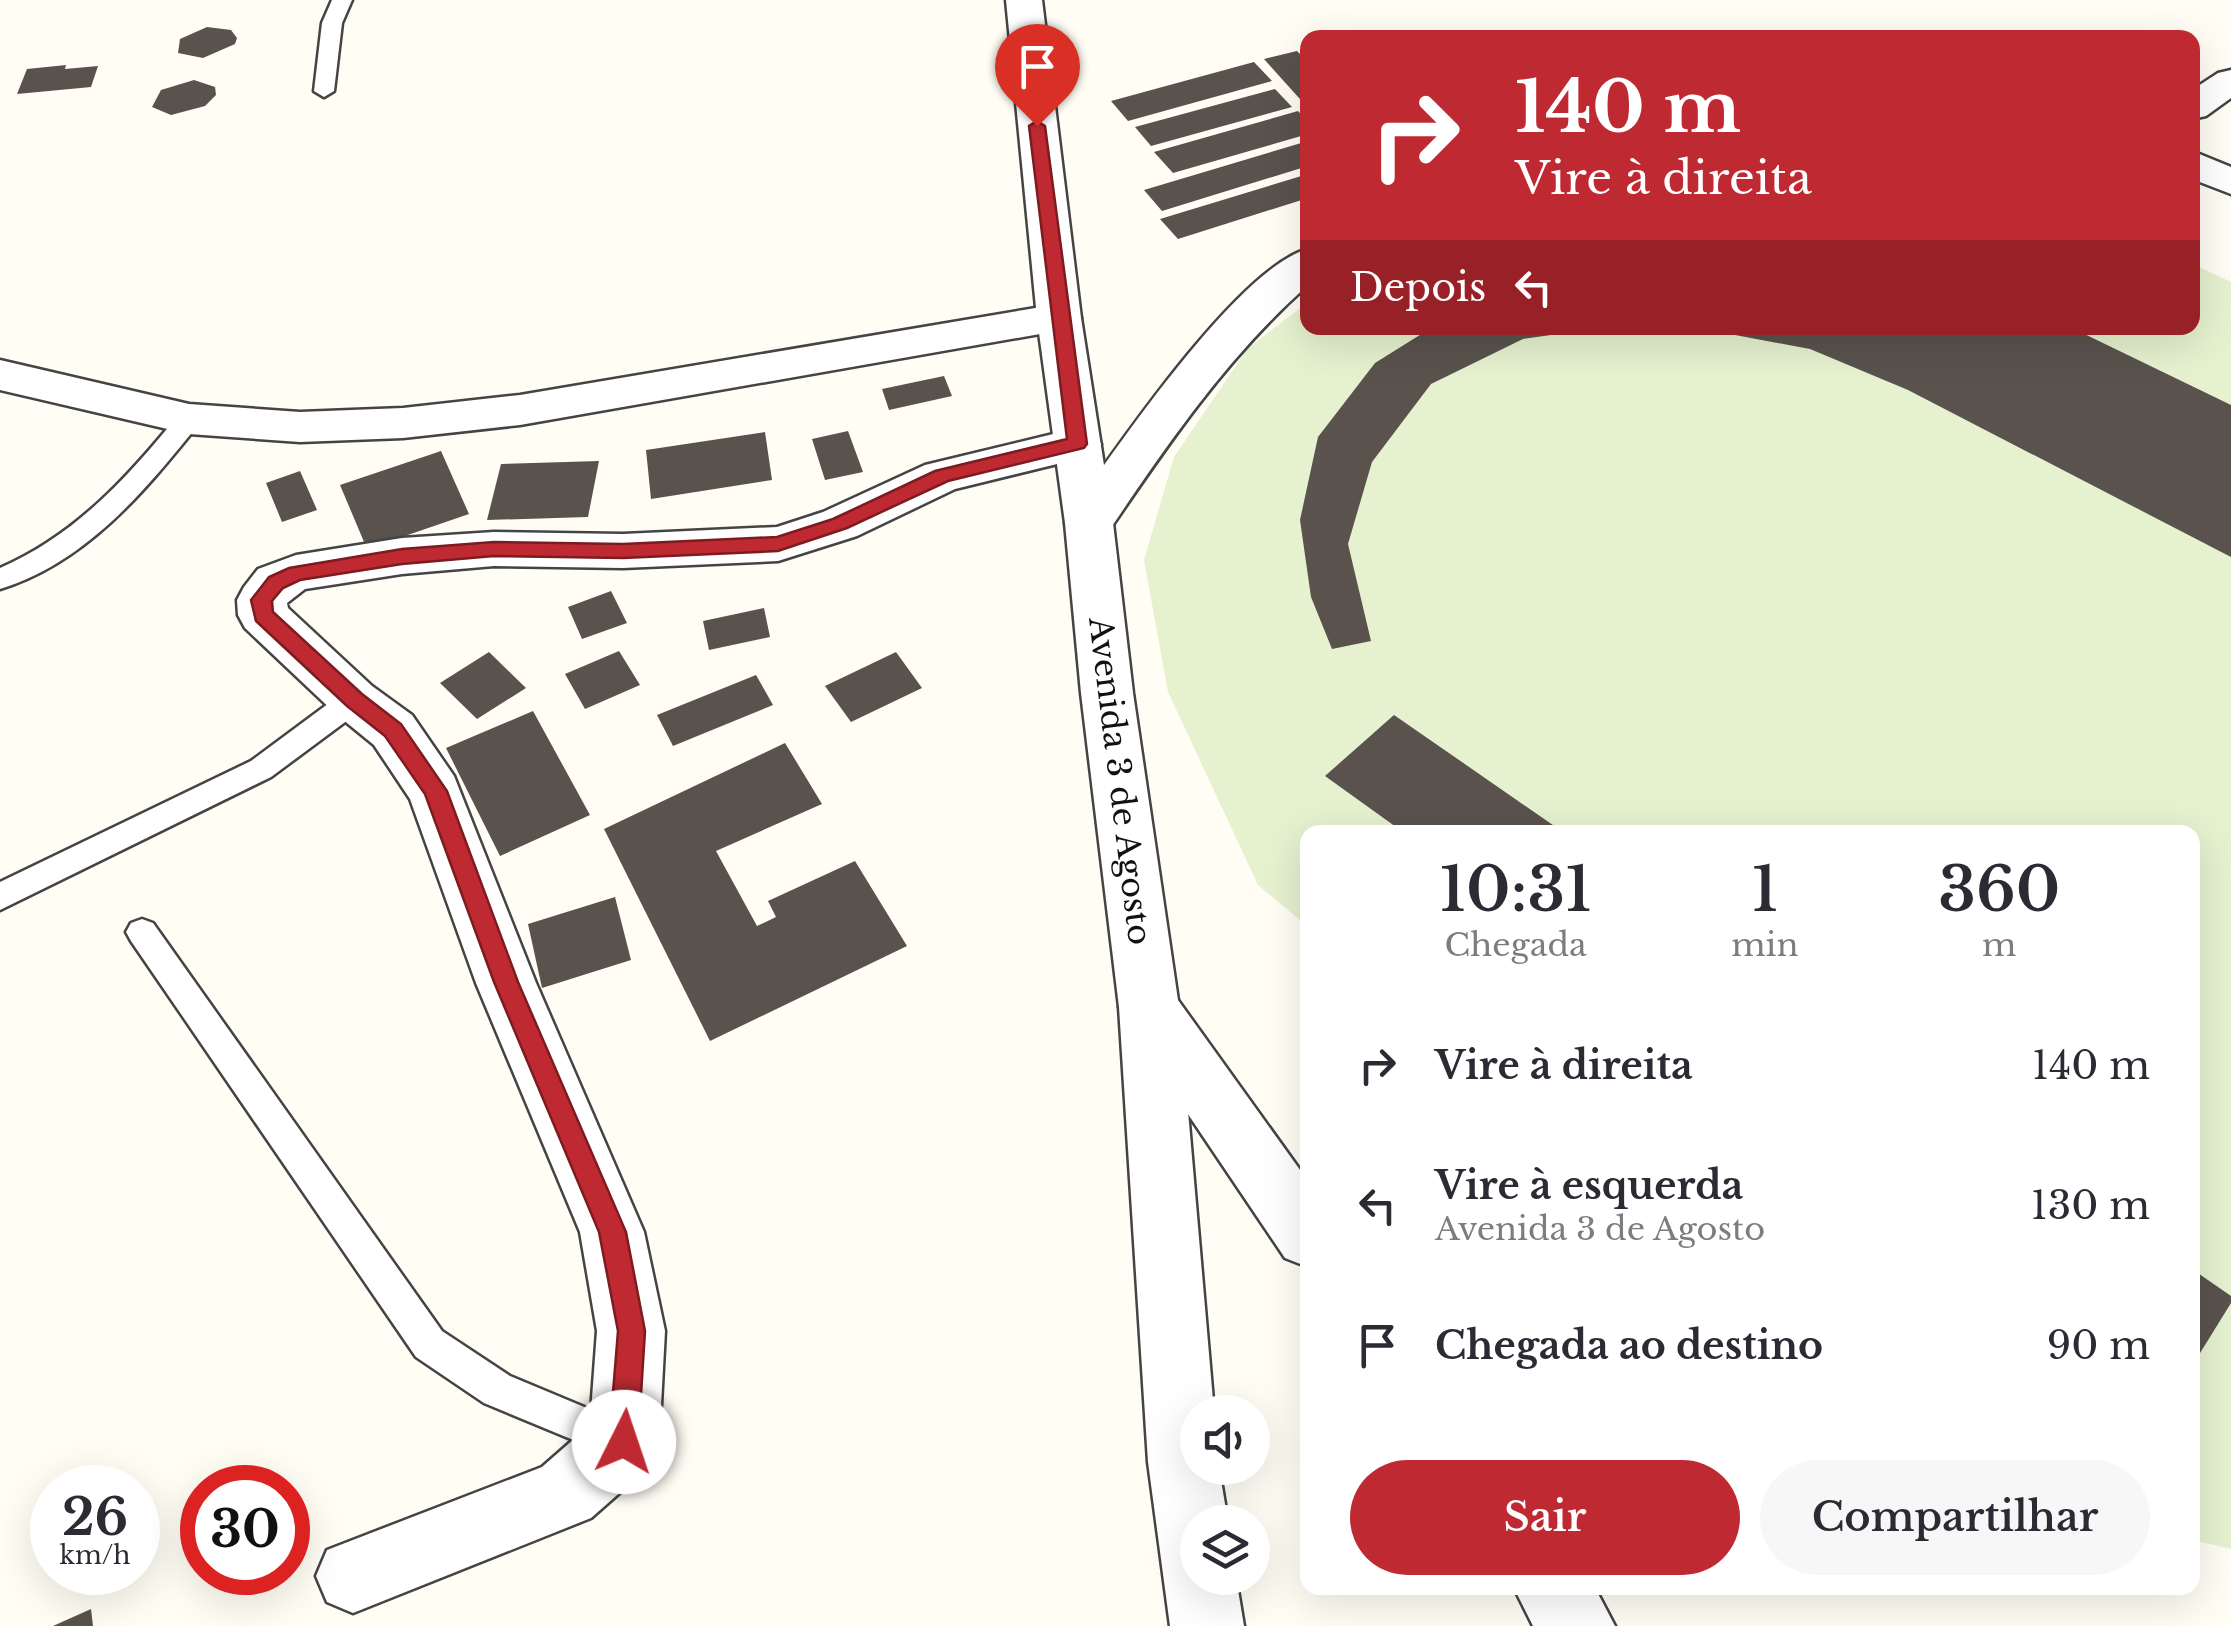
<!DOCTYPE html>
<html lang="pt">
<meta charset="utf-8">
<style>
body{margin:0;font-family:"Libre Baskerville",serif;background:#f7f7f7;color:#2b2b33;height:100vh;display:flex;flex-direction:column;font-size:38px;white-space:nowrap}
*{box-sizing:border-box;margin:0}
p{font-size:32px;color:#7c7c81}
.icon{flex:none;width:55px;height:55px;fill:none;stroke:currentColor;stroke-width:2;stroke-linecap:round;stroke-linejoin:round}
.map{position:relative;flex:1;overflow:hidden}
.sheet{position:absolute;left:1300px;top:825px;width:900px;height:770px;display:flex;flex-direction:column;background:#fff;border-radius:20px;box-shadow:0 10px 40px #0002}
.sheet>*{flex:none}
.top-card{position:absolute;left:1300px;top:30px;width:900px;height:305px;border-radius:20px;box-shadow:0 10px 40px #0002;background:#bf2a32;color:#fff;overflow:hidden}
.buttons{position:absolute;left:1180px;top:1395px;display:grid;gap:20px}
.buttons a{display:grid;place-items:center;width:90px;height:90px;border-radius:50%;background:#fff;box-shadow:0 10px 40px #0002;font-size:50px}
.speed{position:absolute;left:30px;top:1465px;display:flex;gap:20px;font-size:50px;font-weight:700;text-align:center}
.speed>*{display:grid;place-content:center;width:130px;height:130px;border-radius:50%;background:#fff;box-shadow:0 10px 40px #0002;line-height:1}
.speed small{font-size:25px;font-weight:400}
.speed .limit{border:15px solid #d22;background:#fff;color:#111}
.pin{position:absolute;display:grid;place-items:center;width:85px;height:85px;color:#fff;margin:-102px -42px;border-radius:50% 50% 50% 0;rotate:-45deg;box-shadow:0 0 10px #0007}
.pin .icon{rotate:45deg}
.me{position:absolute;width:110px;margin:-55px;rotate:4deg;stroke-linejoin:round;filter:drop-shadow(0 0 8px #0008)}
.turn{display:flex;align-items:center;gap:35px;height:210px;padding:0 50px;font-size:45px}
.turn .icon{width:130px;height:130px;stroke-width:2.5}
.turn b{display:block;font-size:70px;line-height:85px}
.then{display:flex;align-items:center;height:95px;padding:0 50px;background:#0003;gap:20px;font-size:38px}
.eta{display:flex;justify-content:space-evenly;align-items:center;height:170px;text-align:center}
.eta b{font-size:60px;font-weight:600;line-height:70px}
.action{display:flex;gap:20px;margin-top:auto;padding:20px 50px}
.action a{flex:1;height:115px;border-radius:60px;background:#bf2a32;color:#fff;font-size:40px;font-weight:600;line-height:115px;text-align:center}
.action a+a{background:#f7f7f7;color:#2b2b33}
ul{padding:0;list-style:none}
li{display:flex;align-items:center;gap:30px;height:140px;padding:0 50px}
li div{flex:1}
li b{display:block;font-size:38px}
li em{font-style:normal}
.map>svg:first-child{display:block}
.pitch{fill:#e5f1cf}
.building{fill:#59524d}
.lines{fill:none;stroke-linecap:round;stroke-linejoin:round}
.service-casing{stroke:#444;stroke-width:5}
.minor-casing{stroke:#444;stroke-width:5}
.tertiary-casing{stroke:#444;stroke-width:5}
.service{fill:#fff;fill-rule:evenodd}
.minor{fill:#fff;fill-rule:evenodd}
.tertiary{fill:#fff;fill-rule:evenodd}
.route{fill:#bf2a32;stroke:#7c1b20;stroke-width:2.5}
.labels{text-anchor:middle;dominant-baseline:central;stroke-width:10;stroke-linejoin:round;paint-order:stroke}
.street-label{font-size:32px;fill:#111;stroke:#fff}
</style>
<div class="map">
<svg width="2231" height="1626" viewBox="0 0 2231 1626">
<rect width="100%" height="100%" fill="#fffdf4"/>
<path class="pitch" d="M2193,264L2231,282V1549L2193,1540L2192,832H1308L1307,926L1258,885L1168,692L1144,560L1174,457L1248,348L1307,303L1308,328H2192Z"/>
<path class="building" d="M207,27L231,30L237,38L235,44L203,58L178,53L180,39Z
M1297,51L1308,62V108L1264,59Z
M1254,62L1272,81L1128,121L1111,101Z
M66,65L65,69L98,66L91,87L17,94L27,69Z
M194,80L215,87L216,95L205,106L171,115L152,107L161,90Z
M1275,89L1292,107L1151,146L1135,127Z
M1298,111L1308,122V134L1173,173L1154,152Z
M1308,141V166L1162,211L1144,190Z
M1308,174V198L1178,239L1160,219Z
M1431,328L1587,330L1523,339L1431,384L1372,462L1348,544L1371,641L1332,649L1311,597L1300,520L1318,437L1375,363Z
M1698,328H2072L2231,405V557L1908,390L1810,349Z
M944,376L952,396L889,410L882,389Z
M848,431L863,472L825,480L812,439Z
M765,432L772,480L651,499L646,450Z
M441,451L469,514L367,549L340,485Z
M599,461L588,517L487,520L501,464Z
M300,471L317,510L282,522L266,483Z
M611,591L627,623L582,639L568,607Z
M764,608L770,637L709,650L703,621Z
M619,651L640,685L585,709L565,674Z
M489,652L526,688L477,719L440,683Z
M896,652L922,688L851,722L825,686Z
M756,675L773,705L673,746L657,715Z
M533,711L590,815L500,856L446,748Z
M1394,715L1563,832H1403L1325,776Z
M785,743L822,804L716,851L757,926L776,917L768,901L855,861L907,946L710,1041L604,829Z
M615,897L631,960L542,988L528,924Z
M2192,1269L2231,1296V1303L2192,1366Z
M91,1609L93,1626H53Z"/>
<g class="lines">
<defs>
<path id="service" d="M332,0H352L342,23L334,91L324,97L314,91L322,23Z
M189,411L198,413L201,419L198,425C144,492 85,563 0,589V568C76,535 129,476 180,413Z
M354,689L364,692L368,700L364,708L271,777L0,910V882L251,761L344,692Z
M142,919L153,923L442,1331L510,1376L637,1429L643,1442L637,1455L624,1461L484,1403L416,1357L131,941L126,932L131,923Z"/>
<path id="minor" d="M2231,70V98L2206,116L2192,119V90L2218,73Z
M2192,151L2231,167V194L2192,179Z
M1308,249V285C1226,358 1167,445 1106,535L1089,540L1072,535L1065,523L1072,511C1115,450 1239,267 1308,249Z
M1059,304L1074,308L1081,318L1074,328L520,425L403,438L300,442L189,434L0,390V360L189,404L300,412L403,408L520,395Z
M1078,428L1094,433L1101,444L1094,455L955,489L857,536L778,561L623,568L494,566L402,574L305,589L287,603L288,608L372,686L412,715L454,776L536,983L644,1232L665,1331L659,1442L649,1467L591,1518L353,1613L327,1602L316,1576L327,1550L542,1467L590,1425L597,1331L580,1232L476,983L410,799L374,745L336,714L245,628L238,615L237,600L244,587L258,569L296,555L402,538L494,532L623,534L777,527L823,512L925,465Z
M1149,981L1170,989L1308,1181V1267L1285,1258L1128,1025L1119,1007L1128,989Z
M1514,1588H1595L1615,1626H1533Z"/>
<path id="tertiary" d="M1006,0H1042L1081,318L1113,523L1133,693L1179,1007L1214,1412H1198V1468H1219L1228,1522H1198V1578H1236L1244,1626H1170L1148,1462L1119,1007L1081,693L1065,523L1037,318Z"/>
</defs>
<use href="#service" class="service-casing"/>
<use href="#minor" class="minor-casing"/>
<use href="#tertiary" class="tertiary-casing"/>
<use href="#service" class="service"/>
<use href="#minor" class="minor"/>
<use href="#tertiary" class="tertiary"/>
</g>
<path class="route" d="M1037,121L1045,126L1087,444L1084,448L948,481L847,528L778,551L623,558L494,556L402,564L300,580L283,588L272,601L273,612L362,694L401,724L447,791L518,982L626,1232L645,1331L638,1442L634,1452L624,1457L614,1452L609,1442L618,1331L599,1232L494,982L425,794L385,736L347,706L256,621L251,600L269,577L289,568L402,549L494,542L623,544L777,537L833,519L935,471L1067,439L1029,126Z"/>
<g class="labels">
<g class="street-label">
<text transform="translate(1120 781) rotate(83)">Avenida 3 de Agosto</text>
</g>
</g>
</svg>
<div class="buttons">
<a><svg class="icon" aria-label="sound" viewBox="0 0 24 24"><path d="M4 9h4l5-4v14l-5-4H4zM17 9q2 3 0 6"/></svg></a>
<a><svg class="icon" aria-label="layers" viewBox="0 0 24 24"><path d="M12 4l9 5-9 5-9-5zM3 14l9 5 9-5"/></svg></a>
</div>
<div class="speed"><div>26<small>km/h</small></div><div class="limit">30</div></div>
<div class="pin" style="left:1037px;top:126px;background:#d93025"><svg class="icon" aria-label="arrive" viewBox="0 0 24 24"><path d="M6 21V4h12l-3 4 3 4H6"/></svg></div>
<svg class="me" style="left:624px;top:1442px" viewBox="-20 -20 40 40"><circle r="19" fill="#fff"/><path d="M0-13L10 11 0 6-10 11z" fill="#bf2a32"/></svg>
<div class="top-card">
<div class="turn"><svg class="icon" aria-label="right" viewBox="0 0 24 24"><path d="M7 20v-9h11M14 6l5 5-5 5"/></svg><div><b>140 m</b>Vire à direita</div></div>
<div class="then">Depois<svg class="icon" aria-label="left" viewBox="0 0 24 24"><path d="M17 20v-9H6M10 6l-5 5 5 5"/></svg></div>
</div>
<section class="sheet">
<div class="eta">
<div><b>10:31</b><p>Chegada</p></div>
<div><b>1</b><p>min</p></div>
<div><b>360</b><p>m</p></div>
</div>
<ul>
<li><svg class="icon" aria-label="right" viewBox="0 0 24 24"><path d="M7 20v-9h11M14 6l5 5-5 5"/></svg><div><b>Vire à direita</b></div><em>140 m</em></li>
<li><svg class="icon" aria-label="left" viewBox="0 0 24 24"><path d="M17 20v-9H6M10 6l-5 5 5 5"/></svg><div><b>Vire à esquerda</b><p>Avenida 3 de Agosto</p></div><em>130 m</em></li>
<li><svg class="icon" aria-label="arrive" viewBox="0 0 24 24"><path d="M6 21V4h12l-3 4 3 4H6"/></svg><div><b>Chegada ao destino</b></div><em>90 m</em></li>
</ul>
<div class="action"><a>Sair</a><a>Compartilhar</a></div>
</section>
</div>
